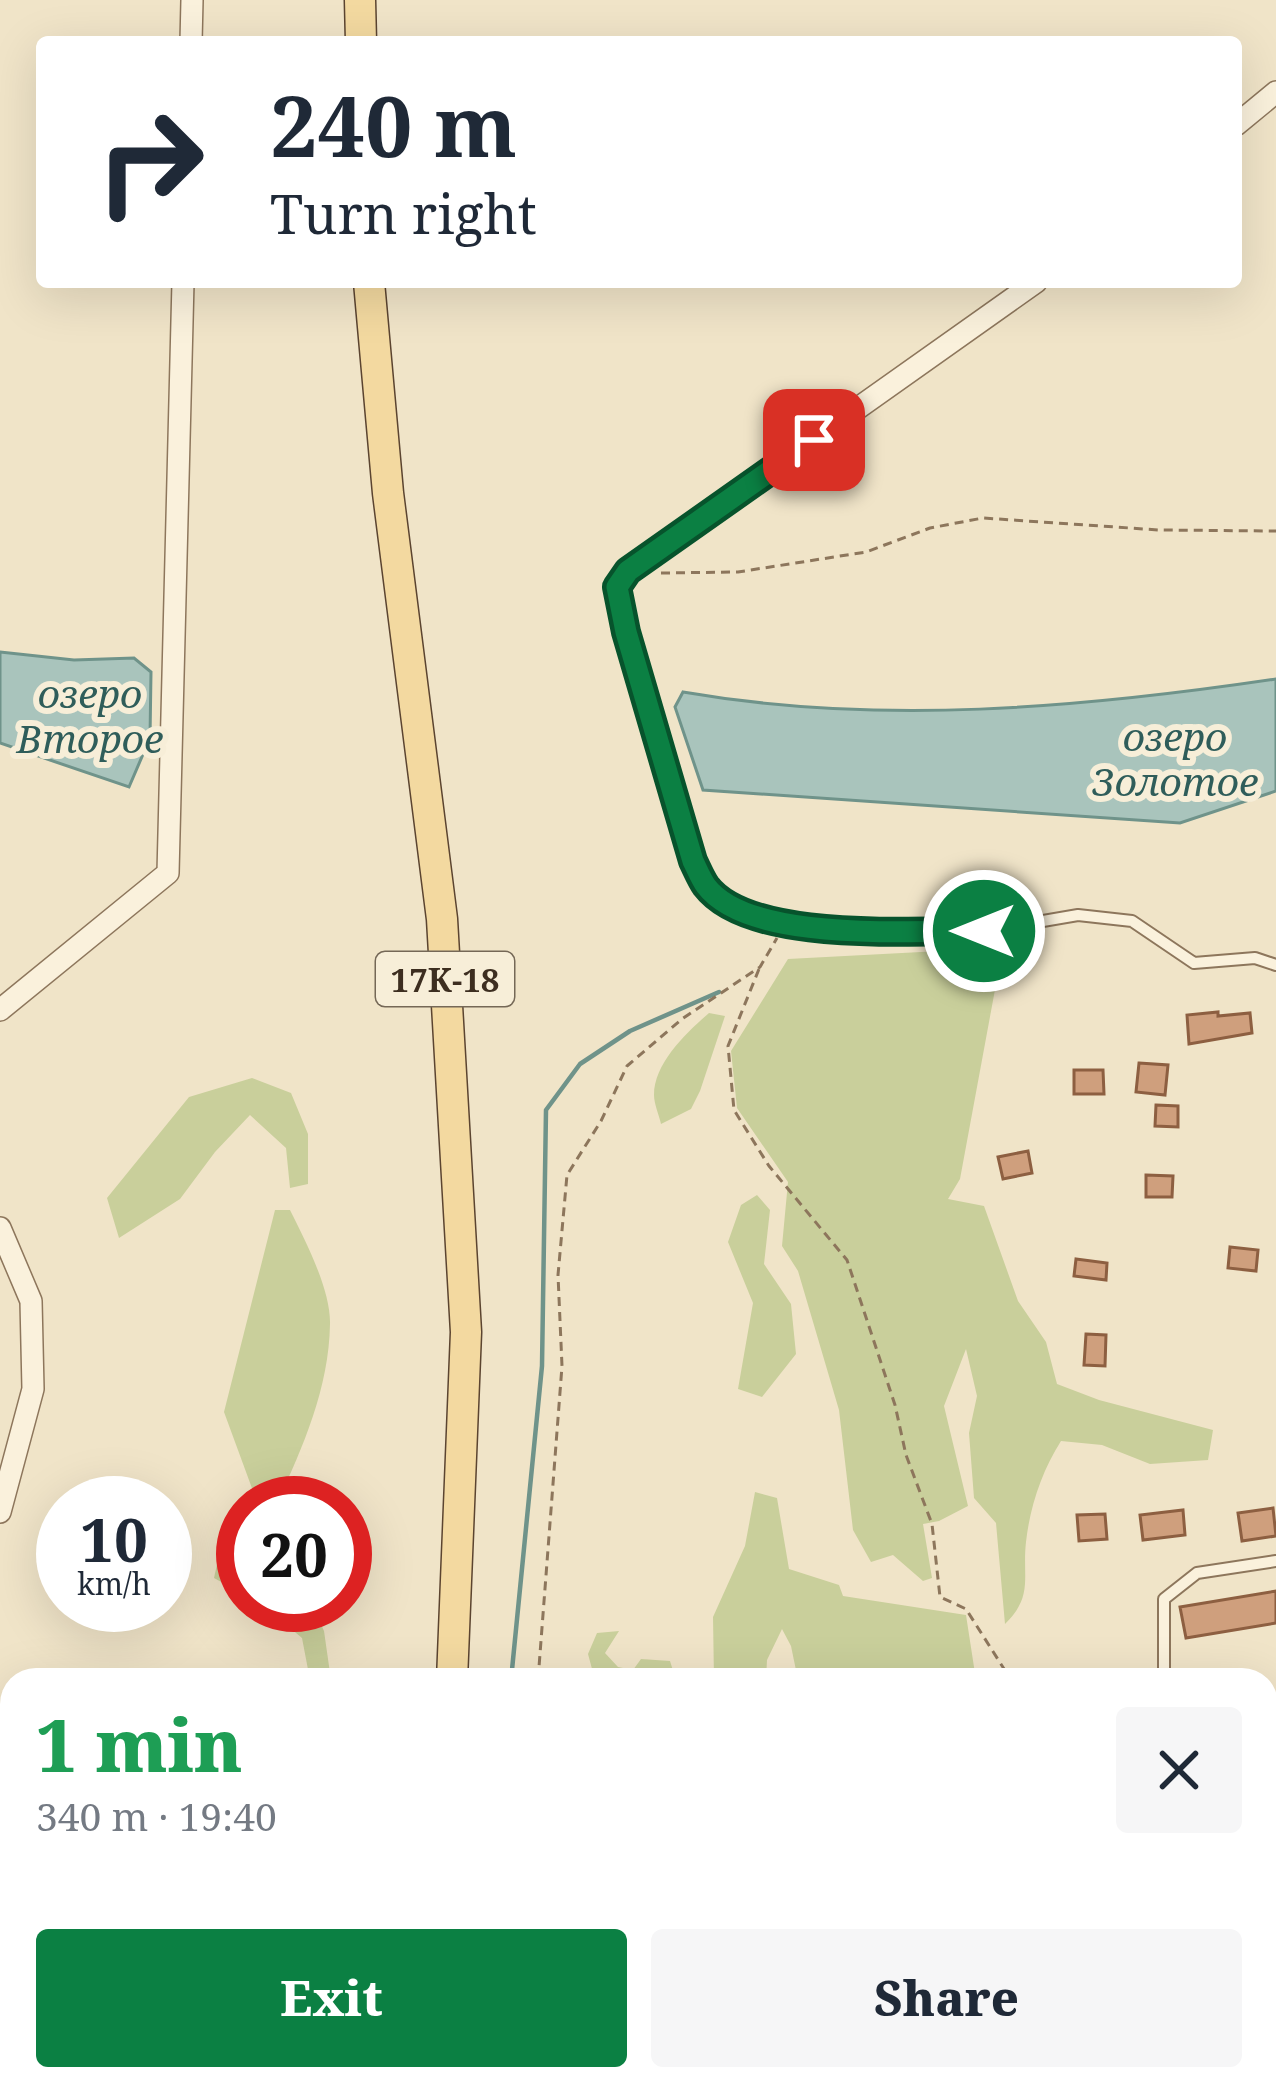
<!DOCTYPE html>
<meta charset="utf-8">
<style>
body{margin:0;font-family:"Noto Serif",serif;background:#f6f6f7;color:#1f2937;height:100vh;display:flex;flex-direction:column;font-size:45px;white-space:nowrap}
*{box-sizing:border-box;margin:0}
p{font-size:39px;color:#747a83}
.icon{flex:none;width:66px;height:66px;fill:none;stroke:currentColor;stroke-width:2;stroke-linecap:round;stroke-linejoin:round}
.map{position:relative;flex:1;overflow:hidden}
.details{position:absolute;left:0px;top:1668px;width:1278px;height:423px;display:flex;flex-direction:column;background:#fff;border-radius:36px 36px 0 0;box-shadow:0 12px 48px #0002}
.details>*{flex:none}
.banner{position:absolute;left:36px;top:36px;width:1206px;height:252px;border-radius:12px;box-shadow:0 12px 48px #0002;background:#fff;color:#1f2937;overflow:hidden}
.speed{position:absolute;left:36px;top:1476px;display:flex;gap:24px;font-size:60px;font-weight:700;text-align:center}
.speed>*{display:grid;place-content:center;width:156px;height:156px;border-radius:50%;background:#fff;box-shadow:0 12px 48px #0002;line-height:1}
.speed small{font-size:30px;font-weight:400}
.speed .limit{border:18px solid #d22;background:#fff;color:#111}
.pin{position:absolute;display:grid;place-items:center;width:102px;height:102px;color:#fff;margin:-51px;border-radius:24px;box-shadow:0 6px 18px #0006}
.me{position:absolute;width:132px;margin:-66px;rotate:270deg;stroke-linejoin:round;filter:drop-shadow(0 0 9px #0008)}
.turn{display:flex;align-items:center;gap:42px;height:252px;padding:0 36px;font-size:54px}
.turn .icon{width:156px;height:156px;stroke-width:2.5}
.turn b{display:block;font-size:84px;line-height:102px}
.round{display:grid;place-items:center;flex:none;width:126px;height:126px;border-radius:12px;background:#f6f6f7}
.summary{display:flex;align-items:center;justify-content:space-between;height:204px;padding:0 36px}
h1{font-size:72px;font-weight:800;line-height:90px;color:#1e9e55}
.button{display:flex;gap:24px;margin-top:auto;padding:24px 36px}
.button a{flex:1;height:138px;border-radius:12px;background:#0b8043;color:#fff;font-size:48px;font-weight:800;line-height:138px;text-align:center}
.button a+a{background:#f6f6f7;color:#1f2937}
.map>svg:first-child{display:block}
.green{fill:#c9cf9b}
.water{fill:#a9c4bc;stroke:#6f938a;stroke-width:3}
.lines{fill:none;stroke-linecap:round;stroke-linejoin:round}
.stream{stroke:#6f938a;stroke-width:4.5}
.building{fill:#cf9f7d;stroke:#8d5f41;stroke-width:3}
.lane-casing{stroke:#8d765c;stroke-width:14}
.street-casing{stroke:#8d765c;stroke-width:24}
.secondary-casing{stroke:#6f573f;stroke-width:30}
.primary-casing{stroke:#5b4430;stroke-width:33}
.path{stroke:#8d765c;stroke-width:3;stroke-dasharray:9 6;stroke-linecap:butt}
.lane{stroke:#faf1dc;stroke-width:10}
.street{stroke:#faf1dc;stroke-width:21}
.secondary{stroke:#faf1dc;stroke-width:27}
.primary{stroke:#f3d9a0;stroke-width:30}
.route-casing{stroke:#07532c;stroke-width:30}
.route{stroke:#0b8043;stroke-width:21}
.labels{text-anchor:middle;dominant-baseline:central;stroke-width:12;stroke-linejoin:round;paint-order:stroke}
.shield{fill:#f7eed8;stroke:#756857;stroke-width:3}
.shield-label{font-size:33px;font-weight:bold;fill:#3d2e20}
.water-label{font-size:39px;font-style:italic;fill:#2f5d5a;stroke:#f7eed8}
</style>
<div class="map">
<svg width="1276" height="2089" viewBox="0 0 1276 2089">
<rect width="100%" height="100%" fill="#f0e4c8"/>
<path class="green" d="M997,948L999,968L960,1179L948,1199L984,1206L1018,1301L1046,1342L1057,1384L1099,1400L1213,1430L1208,1460L1150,1464L1102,1445L1061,1441C1042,1471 1030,1506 1026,1542C1022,1577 1034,1596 1005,1624L996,1523L974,1498L969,1433L977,1396L966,1349L944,1406L968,1506L939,1521L923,1524L932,1578L923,1581L893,1555L871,1562L853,1530L839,1410L798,1271L782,1246L788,1182L737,1108L731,1051L788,959Z
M709,1013L725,1016L700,1091L691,1109L661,1124C659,1115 654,1104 654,1095C654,1063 687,1032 709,1013Z
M252,1078L291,1093L308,1134V1184L290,1188L286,1148L250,1115L215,1152L180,1199L119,1238L107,1198L189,1097Z
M757,1195L770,1210L764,1264L791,1304L796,1354L762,1397L738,1389L753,1303L728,1242L741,1205Z
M275,1210H290C305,1240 331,1290 330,1324C329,1388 303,1447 277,1503H243V1594L214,1578L226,1523L253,1491L224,1412Z
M755,1492L777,1498L789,1569L839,1585L843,1596L966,1615L976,1680H798L791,1646L782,1629L767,1660L766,1680H714L713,1617L745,1546Z
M263,1605H312L324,1631L331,1680H310L302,1638Z
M619,1631L605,1653L618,1667L633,1670L641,1659L670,1661L676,1680H595L588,1654L597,1633Z"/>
<path class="water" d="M0,652L74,660L134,658L151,672L150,738L129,787L0,743Z
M1276,679V791L1180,823L703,790L675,707L683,692C879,726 1081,708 1276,679Z"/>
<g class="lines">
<path class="stream" d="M511,1680L542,1366L546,1110L580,1064L630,1031L719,992"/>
</g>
<path class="building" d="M1218,1012V1016L1250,1013L1252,1033L1189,1044L1187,1015Z
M1139,1063L1168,1065L1165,1095L1136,1092Z
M1074,1070H1103L1104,1094H1074Z
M1156,1105L1178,1106V1127L1155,1126Z
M1028,1151L1032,1173L1003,1179L998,1157Z
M1146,1175L1173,1176L1172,1197H1146Z
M1230,1247L1258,1250L1256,1271L1228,1268Z
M1076,1259L1107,1263L1106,1280L1074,1276Z
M1086,1334L1106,1335L1105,1366L1084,1365Z
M1273,1508L1276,1536L1242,1541L1238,1513Z
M1183,1510L1185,1535L1143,1540L1140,1515Z
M1105,1514L1107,1539L1079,1541L1077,1515Z
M1276,1591V1623L1186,1638L1180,1607Z"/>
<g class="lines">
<defs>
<path id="lane" d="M628,571L617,587L626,632L693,861L708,889L770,922L803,929L984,931L1078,915L1132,921L1194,963L1255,958L1276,965
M1164,1680V1599L1197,1573L1276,1561"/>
<path id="street" d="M191,42L192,0
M1236,125L1276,92
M628,571L1036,282
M0,1010L168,873L183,282
M0,1228L31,1301L33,1389L0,1512
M1266,1959L1276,1956
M1175,2089L1176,2079"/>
<path id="secondary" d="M484,2079L486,2089"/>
<path id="primary" d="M360,0L361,42
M369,282L388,493L442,919L466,1332L452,1680
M414,2089L417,2079"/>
</defs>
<use href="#lane" class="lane-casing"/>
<use href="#street" class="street-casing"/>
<use href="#secondary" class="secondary-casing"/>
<use href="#primary" class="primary-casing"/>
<path class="path" d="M661,573L738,572L866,552L930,528L983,518L1159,530L1276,531
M759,969L728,1046L734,1110L769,1166L847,1260L895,1405L906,1455L932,1524L940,1597L966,1609L1006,1672L1017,1680
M538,1680L562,1366L558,1275L567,1175L601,1121L627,1066L682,1019L760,967L777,938
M547,2079L552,2089"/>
<use href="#lane" class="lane"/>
<use href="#street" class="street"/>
<use href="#secondary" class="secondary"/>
<use href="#primary" class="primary"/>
</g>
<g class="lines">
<defs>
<path id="route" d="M814,440L628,571L617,587L626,632L693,861C697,869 701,879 706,886C750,944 916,930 984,931"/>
</defs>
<use href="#route" class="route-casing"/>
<use href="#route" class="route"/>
</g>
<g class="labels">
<rect class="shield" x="376" y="952" width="138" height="54" rx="9"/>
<g class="shield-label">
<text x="445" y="979">17К-18</text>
</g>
<g class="water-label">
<text x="90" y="692">озеро<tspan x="90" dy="45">Второе</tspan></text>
<text x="1175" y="735">озеро<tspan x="1175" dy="45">Золотое</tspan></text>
</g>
</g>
</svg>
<div class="speed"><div>10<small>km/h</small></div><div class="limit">20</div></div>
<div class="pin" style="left:814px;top:440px;background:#d93025"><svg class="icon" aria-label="arrive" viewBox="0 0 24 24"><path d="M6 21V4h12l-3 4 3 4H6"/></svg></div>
<svg class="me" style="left:984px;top:931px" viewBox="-20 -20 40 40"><circle r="17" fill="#0b8043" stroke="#fff" stroke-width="3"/><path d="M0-11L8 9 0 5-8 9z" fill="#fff"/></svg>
<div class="banner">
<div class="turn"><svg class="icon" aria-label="right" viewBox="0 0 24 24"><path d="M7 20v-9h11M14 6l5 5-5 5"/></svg><div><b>240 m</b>Turn right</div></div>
</div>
<section class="details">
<div class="summary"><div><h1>1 min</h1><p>340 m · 19:40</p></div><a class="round"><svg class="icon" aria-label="close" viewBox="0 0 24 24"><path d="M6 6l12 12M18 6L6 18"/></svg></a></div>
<div class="button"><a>Exit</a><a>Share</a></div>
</section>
</div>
